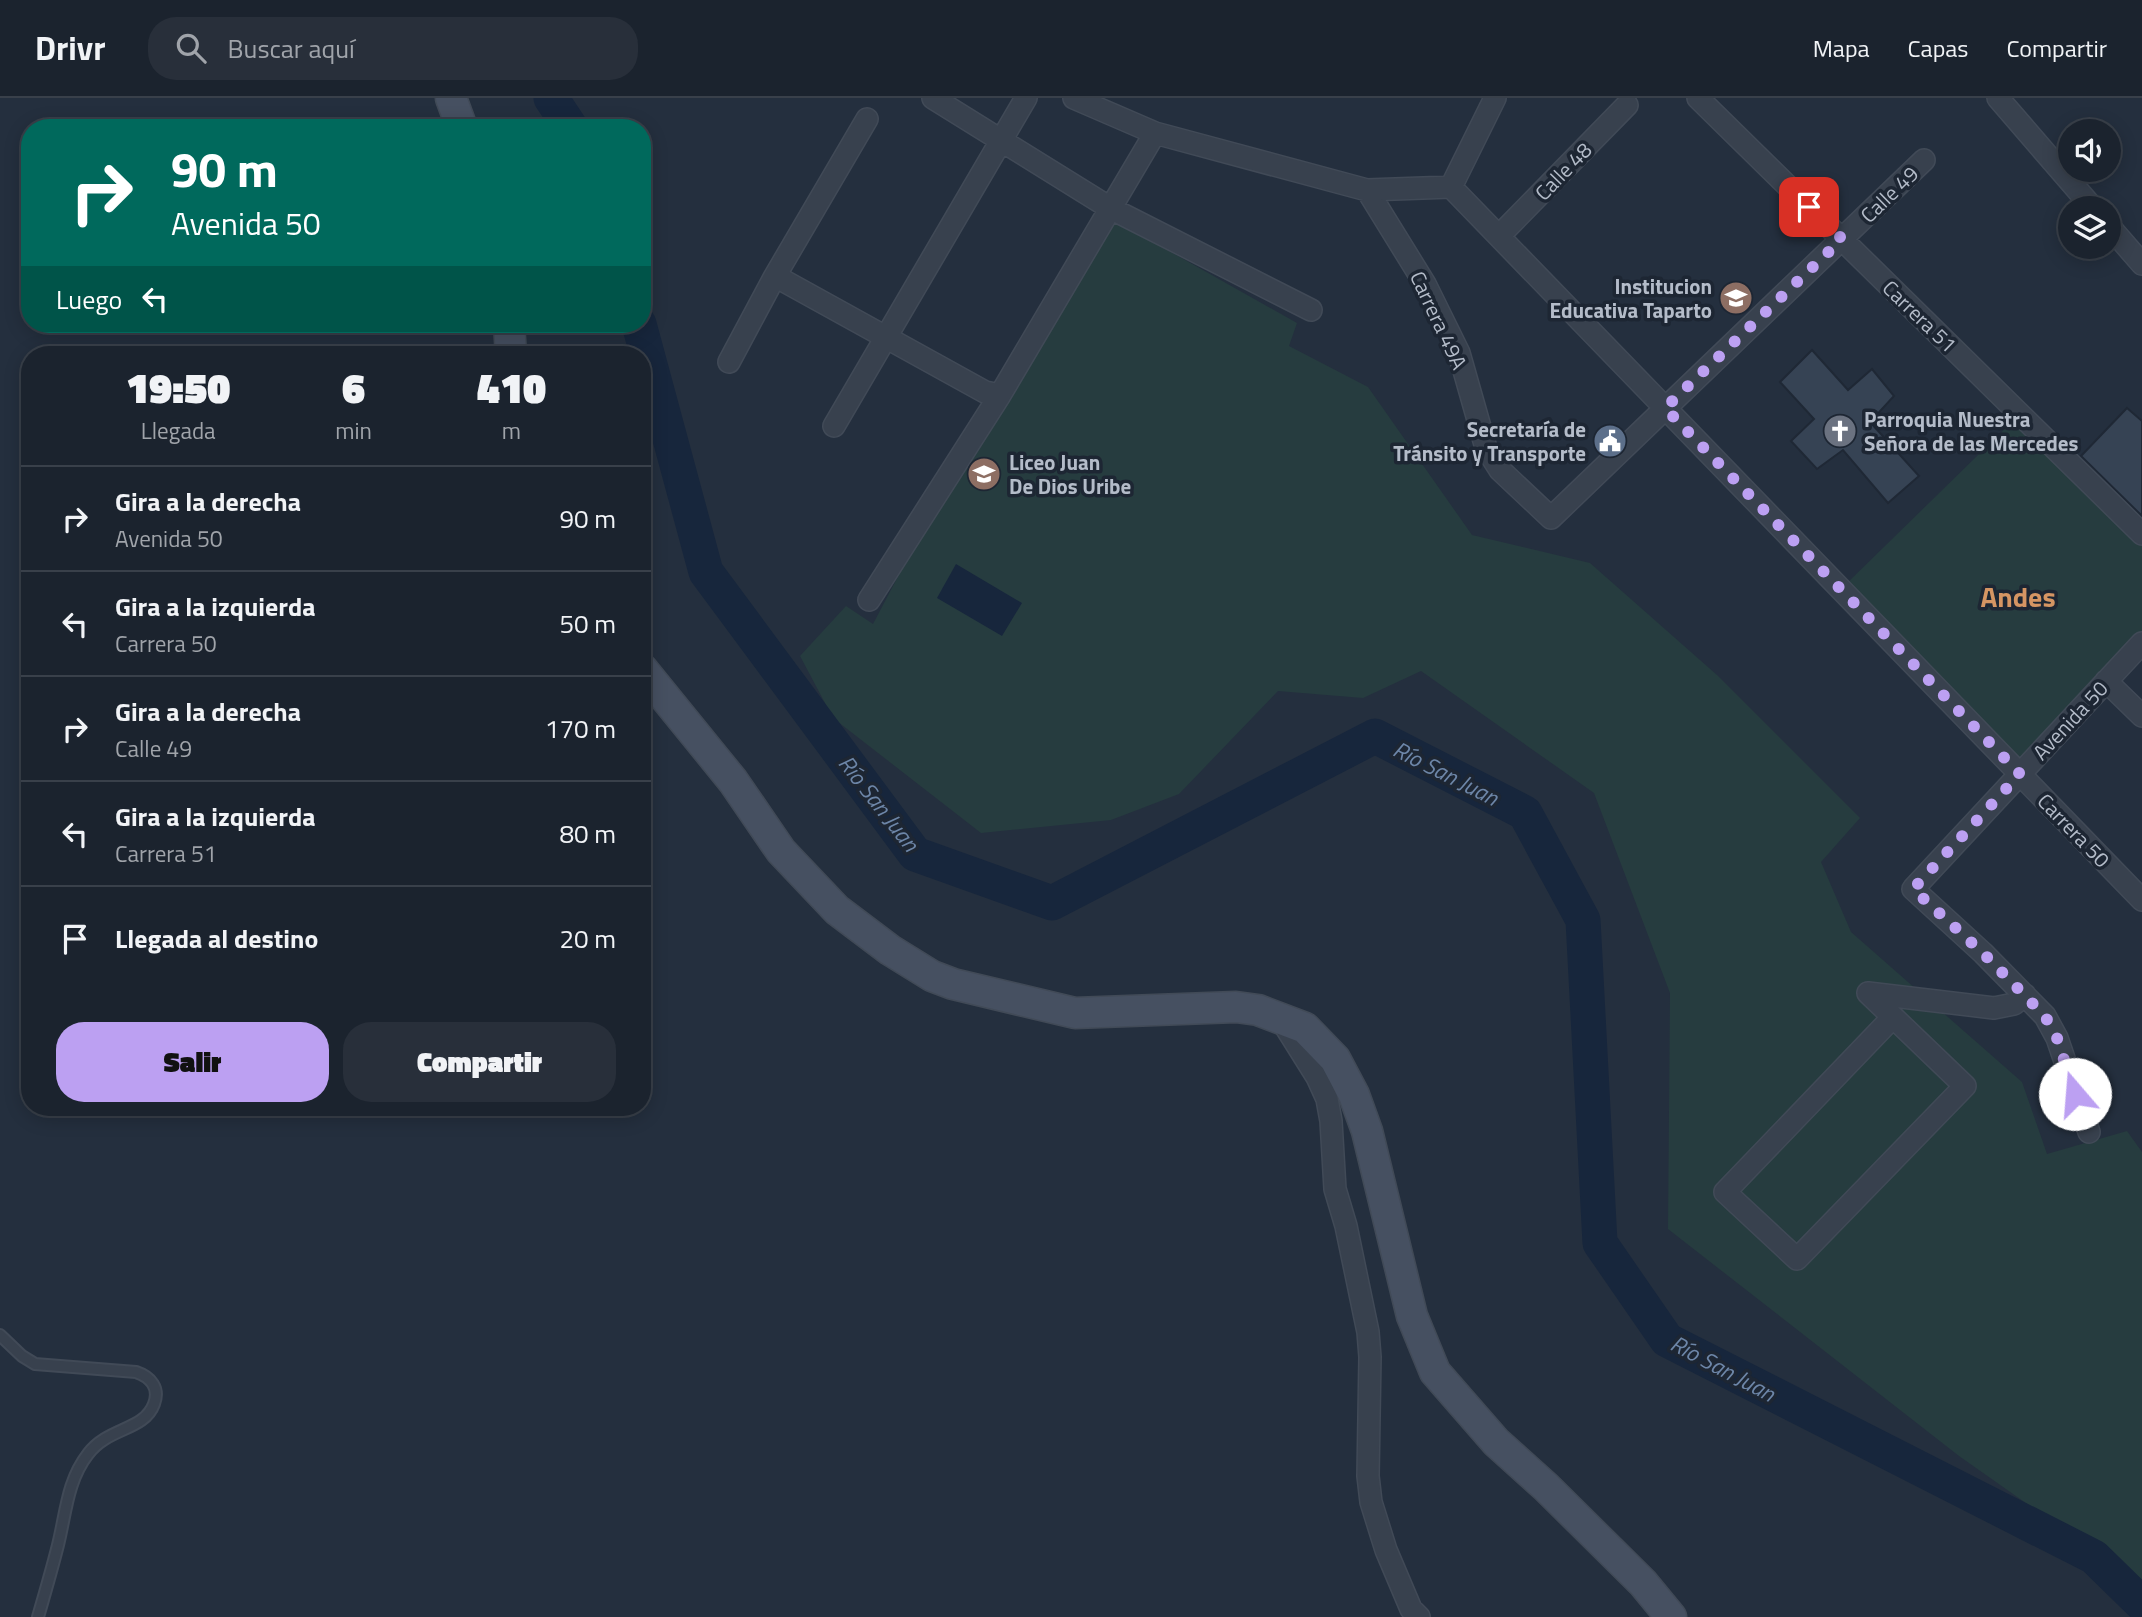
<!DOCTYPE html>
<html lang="es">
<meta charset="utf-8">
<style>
body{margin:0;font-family:"Titillium Web",sans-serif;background:#282f3a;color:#f1f3f6;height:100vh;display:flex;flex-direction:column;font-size:26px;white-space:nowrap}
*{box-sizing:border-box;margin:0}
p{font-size:23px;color:#a0a4aa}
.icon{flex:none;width:38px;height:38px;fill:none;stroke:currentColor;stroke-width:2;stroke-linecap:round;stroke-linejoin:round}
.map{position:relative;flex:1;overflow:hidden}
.panel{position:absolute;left:21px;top:248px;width:630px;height:770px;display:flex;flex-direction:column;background:#1b232e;border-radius:28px;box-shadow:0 4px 18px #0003,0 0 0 2px #39404a}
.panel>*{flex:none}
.banner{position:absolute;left:21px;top:21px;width:630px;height:214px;border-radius:28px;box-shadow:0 4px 18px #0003,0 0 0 2px #39404a;background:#00695c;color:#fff;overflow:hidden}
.controls{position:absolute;left:2058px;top:21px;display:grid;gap:14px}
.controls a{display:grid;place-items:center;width:63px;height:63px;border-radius:50%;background:#1b232e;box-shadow:0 4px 18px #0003,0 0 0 2px #39404a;font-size:35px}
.pin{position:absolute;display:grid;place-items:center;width:60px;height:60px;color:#fff;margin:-30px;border-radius:14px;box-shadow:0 4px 10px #0006}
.me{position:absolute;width:77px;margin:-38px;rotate:342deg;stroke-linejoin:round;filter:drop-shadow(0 0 5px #0008)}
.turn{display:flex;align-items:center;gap:24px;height:147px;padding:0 35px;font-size:32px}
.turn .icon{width:91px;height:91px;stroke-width:2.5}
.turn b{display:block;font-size:49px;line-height:60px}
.then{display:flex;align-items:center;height:66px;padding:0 35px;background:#0003;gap:14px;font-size:26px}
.eta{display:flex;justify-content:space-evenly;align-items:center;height:119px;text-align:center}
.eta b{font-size:42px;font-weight:800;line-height:49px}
.cta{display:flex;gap:14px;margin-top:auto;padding:14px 35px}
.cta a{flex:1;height:80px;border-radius:28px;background:#bca0f2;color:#111;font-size:28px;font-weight:800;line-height:80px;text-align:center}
.cta a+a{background:#282f3a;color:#f1f3f6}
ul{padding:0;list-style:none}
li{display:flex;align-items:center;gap:21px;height:105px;padding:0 35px;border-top:2px solid #39404a}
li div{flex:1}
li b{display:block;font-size:26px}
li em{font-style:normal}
header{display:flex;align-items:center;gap:42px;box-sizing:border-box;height:98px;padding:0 35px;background:#1b232e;border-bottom:2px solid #39404a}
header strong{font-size:33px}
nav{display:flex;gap:38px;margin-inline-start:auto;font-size:24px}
.search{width:490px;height:63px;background:#282f3a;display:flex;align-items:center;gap:18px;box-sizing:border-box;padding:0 24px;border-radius:28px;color:#a0a4aa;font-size:26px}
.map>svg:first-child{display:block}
.green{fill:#263c3f}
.water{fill:#17263c}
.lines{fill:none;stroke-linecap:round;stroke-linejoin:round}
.river{stroke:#17263c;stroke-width:35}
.building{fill:#364354;stroke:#1f2835;stroke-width:2}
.lane-casing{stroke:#414a57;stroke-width:14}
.street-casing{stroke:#414a57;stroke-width:24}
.secondary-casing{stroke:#414a57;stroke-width:33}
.lane{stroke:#38414e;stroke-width:10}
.street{stroke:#38414e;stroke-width:21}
.secondary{stroke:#465061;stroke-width:30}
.route{stroke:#bca0f2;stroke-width:12;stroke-dasharray:0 21.6}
.labels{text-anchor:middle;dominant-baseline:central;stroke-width:7;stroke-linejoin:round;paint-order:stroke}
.street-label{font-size:21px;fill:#b4bcc9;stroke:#1d2633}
.poi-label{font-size:21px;font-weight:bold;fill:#b4bcc9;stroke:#1d2633;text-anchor:end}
.water-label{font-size:23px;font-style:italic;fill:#6d86a8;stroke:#1d2633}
.district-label{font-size:28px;font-weight:bold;fill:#d59563;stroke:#1d2633}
</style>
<header>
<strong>Drivr</strong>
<div class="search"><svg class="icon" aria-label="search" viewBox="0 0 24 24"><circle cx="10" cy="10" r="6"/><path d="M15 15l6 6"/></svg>Buscar aquí</div>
<nav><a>Mapa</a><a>Capas</a><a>Compartir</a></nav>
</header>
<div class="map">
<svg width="2142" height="1519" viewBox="0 0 2142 1519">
<rect width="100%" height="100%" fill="#242f3e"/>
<path class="green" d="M1114,122L1297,225L1289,248L1368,289L1472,437L1590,465L1717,577L1860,720L1821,764L1851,834L2022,984L2047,1056L2127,1033L2142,1054V1487L1959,1358L1668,1131L1670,895L1594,695L1421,573L1363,600L1278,593L1179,696L1111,722L981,735L833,620L800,558L846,508L873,526L913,450Z
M2020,316L2142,436V545L2020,676L1841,491Z"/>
<path class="water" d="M956,466L1022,505L1002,538L937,500Z"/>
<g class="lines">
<path class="river" d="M551,0L571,30
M639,226L706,474L915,756L1052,805L1375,638L1525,715L1583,822L1600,1145L1667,1242L2094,1459L2142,1506"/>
</g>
<path class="building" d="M1812,252L1848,292L1872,271L1894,298L1870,324L1919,378L1888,405L1843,352L1817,371L1791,343L1814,321L1780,284Z
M2127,310L2142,323V418L2081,358Z"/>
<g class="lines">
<defs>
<path id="lane" d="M0,1237L22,1258L35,1266L136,1274C151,1279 160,1290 154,1306C144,1333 108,1329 88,1356C67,1383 66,1415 58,1447C52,1471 45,1495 38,1519"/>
<path id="street" d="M933,0L1110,110L1311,212
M1074,0L1155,35L1367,92L1451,89
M1698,0L2142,436
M1998,0L2093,110
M1451,89L2142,802
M1451,89L1495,0
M1367,92L1425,186L1459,255L1486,350L1500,372L1551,420L1924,62
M2109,128L2142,166
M1499,138L1627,7
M775,178L985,294L1000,297
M729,264L775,178L867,21
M834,328L1026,0
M869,502L1000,297L1155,35
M2106,583L2142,618
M1868,895L1965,988L1797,1161L1725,1094L1893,919
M1868,895L1994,910L2014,906L2025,897
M1280,920L1317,979L1327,1001L1331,1023L1335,1091L1346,1128L1368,1234L1370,1259L1368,1378L1371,1404L1386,1452L1411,1511L1419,1519
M2089,1034L2057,940L2045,918L1983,855L1913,791L2142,545"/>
<path id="secondary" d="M451,0L462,30
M509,226L511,257
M642,571L733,683L781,753L837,812L890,852L932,878L953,886L1075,915L1236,909L1258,912L1305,930L1335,961L1354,997L1367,1033L1412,1218L1435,1274L1496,1344L1546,1389L1643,1485L1671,1519"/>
</defs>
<use href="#lane" class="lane-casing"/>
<use href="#street" class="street-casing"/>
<use href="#secondary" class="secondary-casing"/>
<use href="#lane" class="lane"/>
<use href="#street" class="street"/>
<use href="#secondary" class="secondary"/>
</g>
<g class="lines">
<path class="route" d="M1809,109L1842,141L1665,310L2020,676L1913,791L1983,855L2045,918L2057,940L2075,996"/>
</g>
<defs>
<symbol id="school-disc" viewBox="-11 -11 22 22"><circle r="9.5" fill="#8d6e63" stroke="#1d2633"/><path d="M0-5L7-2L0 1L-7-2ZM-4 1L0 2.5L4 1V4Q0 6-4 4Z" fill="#fff"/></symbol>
<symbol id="church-disc" viewBox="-11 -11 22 22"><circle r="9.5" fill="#6b7280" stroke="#1d2633"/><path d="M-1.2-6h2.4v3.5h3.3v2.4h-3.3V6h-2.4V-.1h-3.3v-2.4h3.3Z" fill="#fff"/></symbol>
<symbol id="civic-disc" viewBox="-11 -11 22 22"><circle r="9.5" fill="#5c6f8a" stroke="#1d2633"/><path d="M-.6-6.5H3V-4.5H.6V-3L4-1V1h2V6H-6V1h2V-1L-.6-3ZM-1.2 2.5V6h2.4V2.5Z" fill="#fff"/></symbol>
</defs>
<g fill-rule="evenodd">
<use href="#school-disc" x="1717" y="181" width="38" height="38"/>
<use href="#church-disc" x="1821" y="314" width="38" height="38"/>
<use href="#civic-disc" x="1591" y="324" width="38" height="38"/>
<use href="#school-disc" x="965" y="357" width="38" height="38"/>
</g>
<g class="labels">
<g class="street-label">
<text transform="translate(1563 73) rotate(-46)">Calle 48</text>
<text transform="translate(1889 96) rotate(-44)">Calle 49</text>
<text transform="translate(1920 218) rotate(44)">Carrera 51</text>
<text transform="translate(1439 222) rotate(65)">Carrera 49A</text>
<text transform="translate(2070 622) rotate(-47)">Avenida 50</text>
<text transform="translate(2074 732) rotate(46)">Carrera 50</text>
</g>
<g class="poi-label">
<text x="1712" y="188">Institucion<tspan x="1712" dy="24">Educativa Taparto</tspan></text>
<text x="1864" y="321" text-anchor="start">Parroquia Nuestra<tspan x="1864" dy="24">Señora de las Mercedes</tspan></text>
<text x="1586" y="331">Secretaría de<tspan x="1586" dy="24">Tránsito y Transporte</tspan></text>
<text x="1009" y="364" text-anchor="start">Liceo Juan<tspan x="1009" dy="24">De Dios Uribe</tspan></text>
</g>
<g class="water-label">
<text transform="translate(1446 675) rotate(27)">Río San Juan</text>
<text transform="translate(879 705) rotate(52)">Río San Juan</text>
<text transform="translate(1723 1270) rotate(28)">Río San Juan</text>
</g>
<g class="district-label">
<text x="2018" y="498">Andes</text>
</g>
</g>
</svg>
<div class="controls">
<a><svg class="icon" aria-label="sound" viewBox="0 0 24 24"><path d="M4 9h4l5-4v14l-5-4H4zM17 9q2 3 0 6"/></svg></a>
<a><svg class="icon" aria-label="layers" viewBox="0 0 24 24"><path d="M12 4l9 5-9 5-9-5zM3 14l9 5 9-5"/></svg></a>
</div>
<div class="pin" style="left:1809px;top:109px;background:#d93025"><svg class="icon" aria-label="arrive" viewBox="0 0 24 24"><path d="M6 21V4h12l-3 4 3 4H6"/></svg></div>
<svg class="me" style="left:2075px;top:996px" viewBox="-20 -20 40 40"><circle r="19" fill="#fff"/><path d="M0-13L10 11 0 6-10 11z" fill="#bca0f2"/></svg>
<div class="banner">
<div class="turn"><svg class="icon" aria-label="right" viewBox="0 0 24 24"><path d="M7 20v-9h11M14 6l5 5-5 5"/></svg><div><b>90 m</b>Avenida 50</div></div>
<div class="then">Luego<svg class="icon" aria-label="left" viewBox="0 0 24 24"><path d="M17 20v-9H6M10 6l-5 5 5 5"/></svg></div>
</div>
<section class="panel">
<div class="eta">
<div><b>19:50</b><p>Llegada</p></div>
<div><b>6</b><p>min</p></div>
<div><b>410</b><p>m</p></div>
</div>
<ul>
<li><svg class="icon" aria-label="right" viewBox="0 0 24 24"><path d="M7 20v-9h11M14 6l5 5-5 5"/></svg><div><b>Gira a la derecha</b><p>Avenida 50</p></div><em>90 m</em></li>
<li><svg class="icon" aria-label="left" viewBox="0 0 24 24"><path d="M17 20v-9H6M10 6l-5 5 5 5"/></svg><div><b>Gira a la izquierda</b><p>Carrera 50</p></div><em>50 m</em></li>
<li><svg class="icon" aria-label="right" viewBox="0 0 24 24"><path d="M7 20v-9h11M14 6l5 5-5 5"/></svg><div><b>Gira a la derecha</b><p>Calle 49</p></div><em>170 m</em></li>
<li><svg class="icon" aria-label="left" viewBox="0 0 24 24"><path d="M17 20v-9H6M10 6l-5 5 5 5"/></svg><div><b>Gira a la izquierda</b><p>Carrera 51</p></div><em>80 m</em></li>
<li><svg class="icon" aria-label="arrive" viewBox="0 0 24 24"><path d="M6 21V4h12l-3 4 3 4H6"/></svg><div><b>Llegada al destino</b></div><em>20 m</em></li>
</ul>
<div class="cta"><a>Salir</a><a>Compartir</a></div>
</section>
</div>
